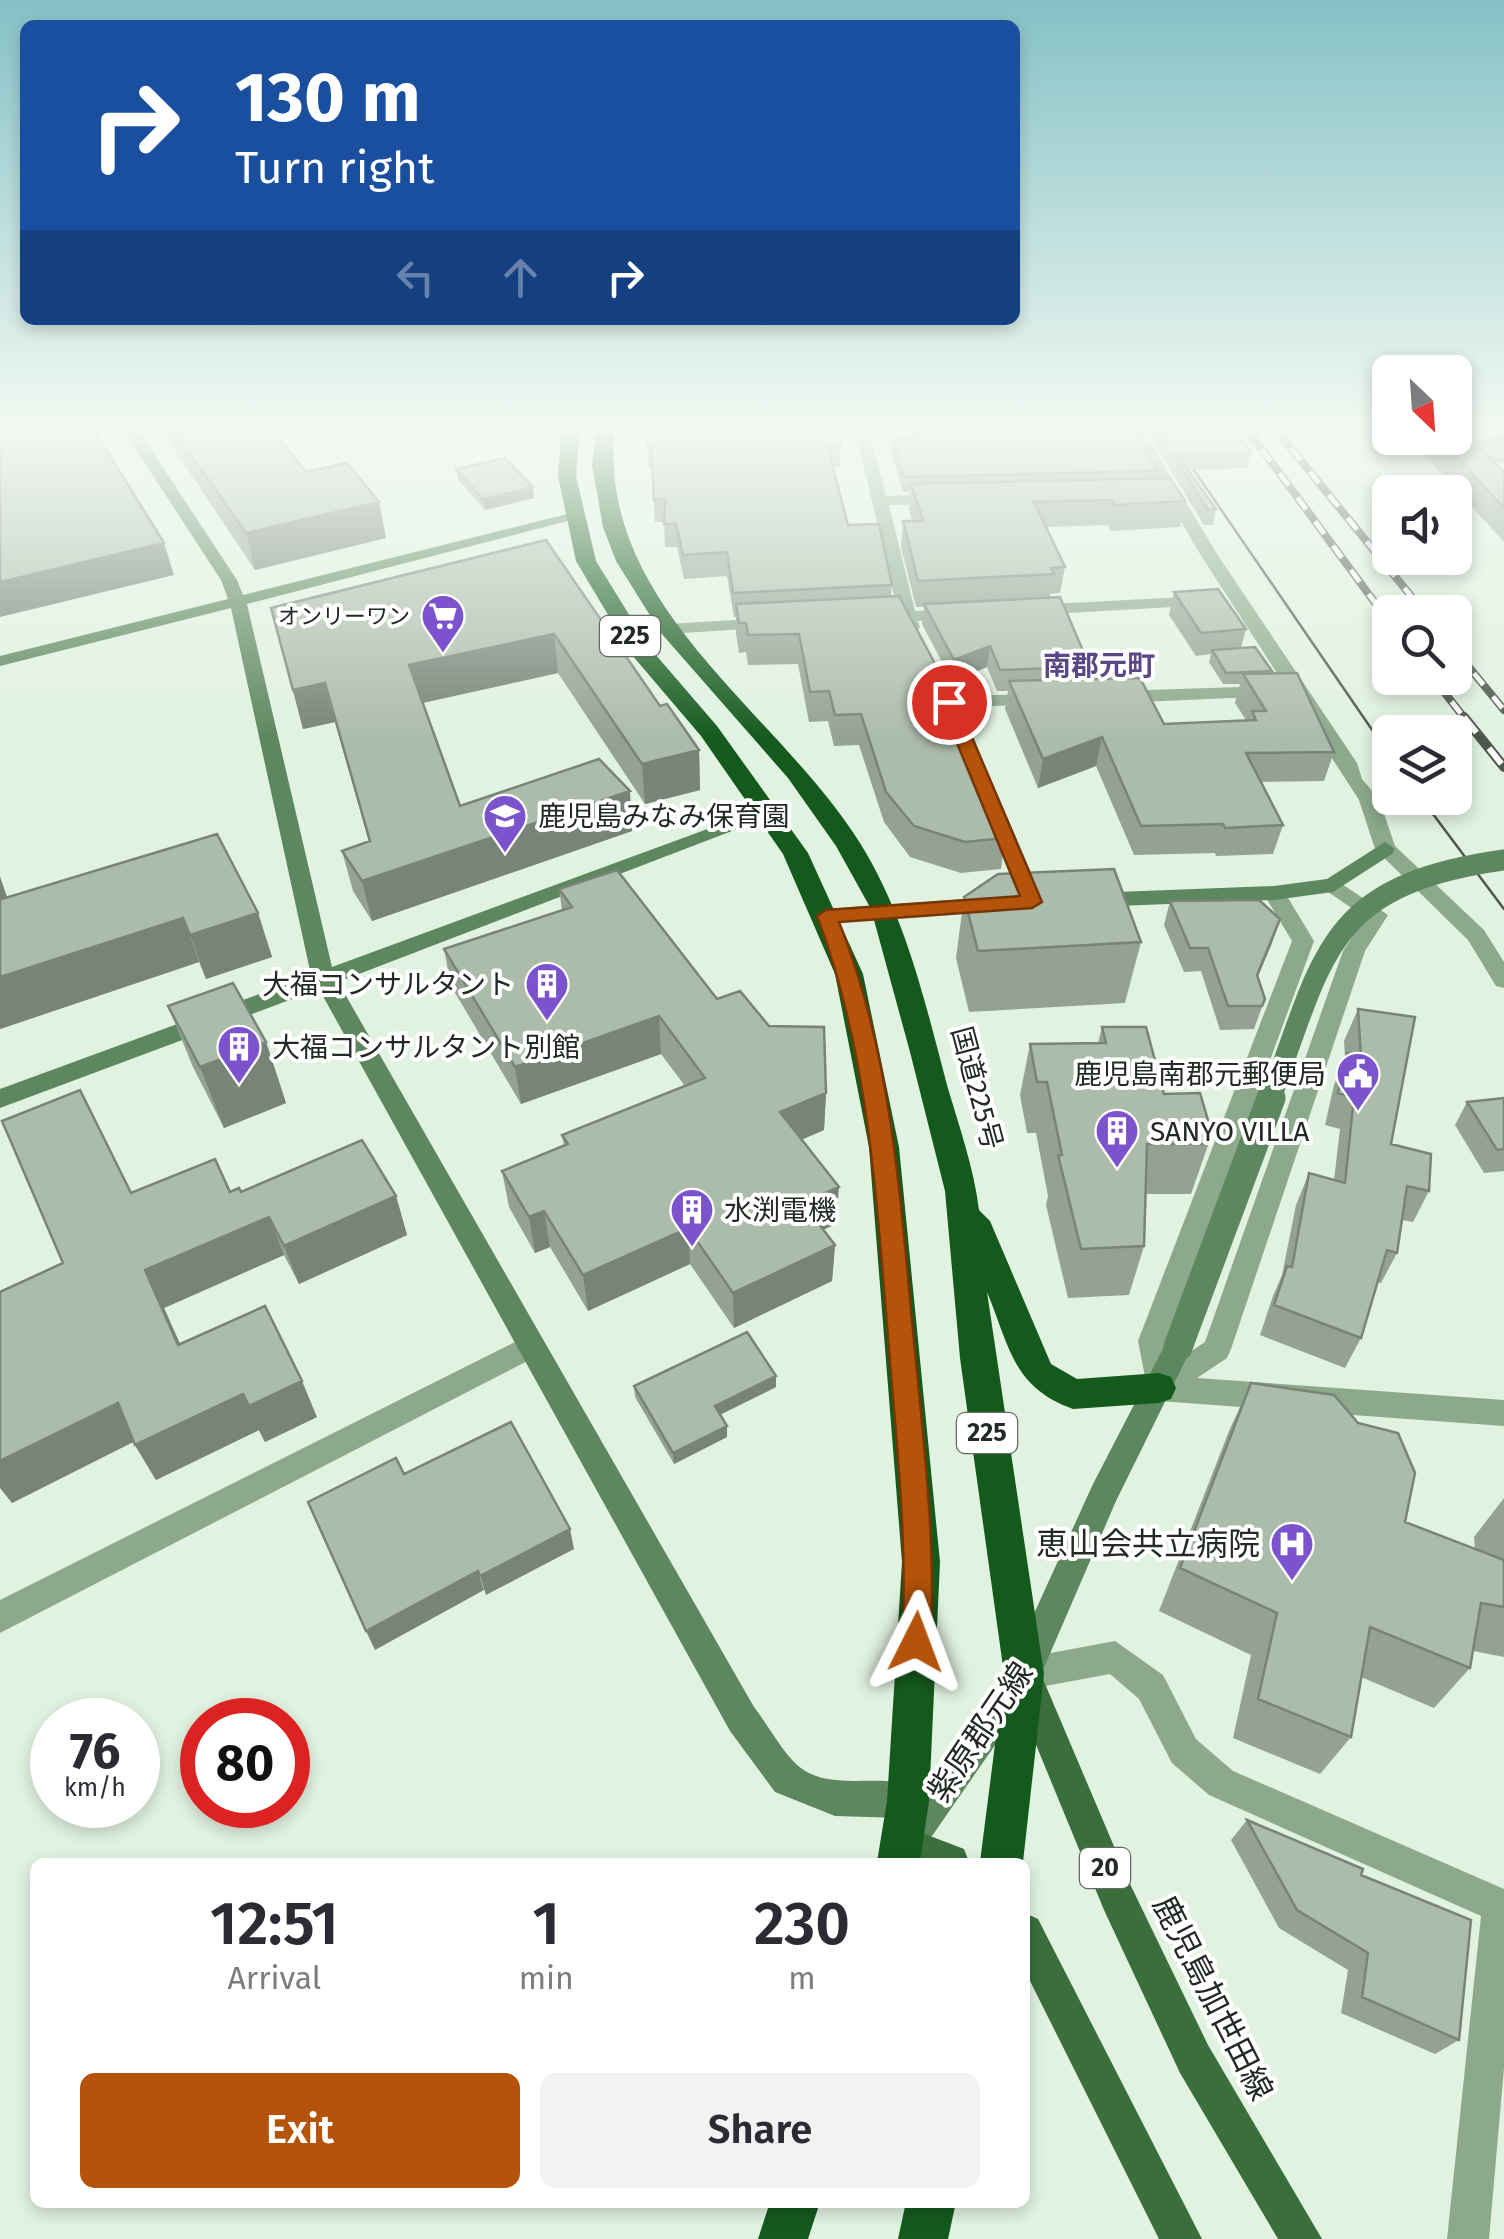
<!DOCTYPE html>
<meta charset="utf-8">
<style>
body{margin:0;font-family:"Fira Sans","Noto Sans JP",sans-serif;background:#f2f2f3;color:#2b2b33;height:100vh;display:flex;flex-direction:column;font-size:38px;white-space:nowrap}
*{box-sizing:border-box;margin:0}
p{font-size:32px;color:#7c7c81}
.icon{flex:none;width:55px;height:55px;fill:none;stroke:currentColor;stroke-width:2;stroke-linecap:round;stroke-linejoin:round}
.map{position:relative;flex:1;overflow:hidden}
.side{position:absolute;left:30px;top:1858px;width:1000px;height:350px;display:flex;flex-direction:column;background:#fff;border-radius:15px;box-shadow:0 5px 15px #0003}
.side>*{flex:none}
.top-card{position:absolute;left:20px;top:20px;width:1000px;height:305px;border-radius:15px;box-shadow:0 5px 15px #0003;background:#1a4fa0;color:#fff;overflow:hidden}
.needle{width:65px;rotate:155deg}
.buttons{position:absolute;left:1372px;top:355px;display:grid;gap:20px}
.buttons a{display:grid;place-items:center;width:100px;height:100px;border-radius:15px;background:#fff;box-shadow:0 5px 15px #0003;font-size:50px}
.speed{position:absolute;left:30px;top:1698px;display:flex;gap:20px;font-size:50px;font-weight:700;text-align:center}
.speed>*{display:grid;place-content:center;width:130px;height:130px;border-radius:50%;background:#fff;box-shadow:0 5px 15px #0003;line-height:1}
.speed small{font-size:25px;font-weight:400}
.speed .limit{border:15px solid #d22;background:#fff;color:#111}
.pin{position:absolute;display:grid;place-items:center;width:85px;height:85px;color:#fff;margin:-42px;border:5px solid #fff;border-radius:50%;box-shadow:0 2px 10px #0007}
.me{position:absolute;width:110px;margin:-55px;rotate:3deg;stroke-linejoin:round;filter:drop-shadow(0 0 8px #0008)}
.turn{display:flex;align-items:center;gap:35px;height:210px;padding:0 50px;font-size:45px}
.turn .icon{width:130px;height:130px;stroke-width:2.5}
.turn b{display:block;font-size:70px;line-height:85px}
.lanes{display:flex;align-items:center;height:95px;padding:0 50px;background:#0003;justify-content:center;gap:50px;direction:ltr}
.lanes .off{opacity:.35}
.eta{display:flex;justify-content:space-evenly;align-items:center;height:170px;text-align:center}
.eta b{font-size:60px;font-weight:600;line-height:70px}
.action{display:flex;gap:20px;margin-top:auto;padding:20px 50px}
.action a{flex:1;height:115px;border-radius:15px;background:#b45309;color:#fff;font-size:40px;font-weight:600;line-height:115px;text-align:center}
.action a+a{background:#f2f2f3;color:#2b2b33}
.map>svg:first-child{display:block}
.lines{fill:none;stroke-linecap:round;stroke-linejoin:round}
.street{fill:#8ca98c;fill-rule:evenodd}
.secondary{fill:#5d875e;fill-rule:evenodd}
.primary{fill:#3a6f3c;fill-rule:evenodd}
.highway{fill:#155a1d;fill-rule:evenodd}
.tram{stroke:#4e574e;stroke-width:2.5}
.rail-far1-casing{stroke:#4e574e;stroke-width:8}
.rail-casing{stroke:#4e574e;stroke-width:10}
.rail-far1{stroke:#fff;stroke-width:5;stroke-dasharray:15;stroke-linecap:butt}
.rail{stroke:#fff;stroke-width:6;stroke-dasharray:20;stroke-linecap:butt}
.secondary-bridge-far1{stroke:#5d875e;stroke-width:21}
.secondary-bridge{stroke:#5d875e;stroke-width:29}
.wall{fill:#94a293}
.shaded-wall{fill:#788478}
.building{fill:#acbcab;stroke:#788478;stroke-width:2.5}
.route{fill:#b45309;stroke:#753606;stroke-width:2.5}
.labels{text-anchor:middle;dominant-baseline:central;stroke-width:8;stroke-linejoin:round;paint-order:stroke}
.far-poi-label{font-size:22px;fill:#232a23;stroke:#fff;text-anchor:end}
.shield{fill:#fff;stroke:#656a65;stroke-width:2.5}
.shield-label{font-size:25px;font-weight:bold;fill:#232a23}
.far-quarter-label{font-size:28px;font-weight:bold;fill:#594886;stroke:#fff}
.poi-label{font-size:28px;fill:#232a23;stroke:#fff;text-anchor:start}
.street-label{font-size:28px;fill:#232a23;stroke:#fff}
.near-poi-label{font-size:32px;fill:#232a23;stroke:#fff;text-anchor:end}
.near-street-label{font-size:32px;fill:#232a23;stroke:#fff}
</style>
<div class="map">
<svg width="1504" height="2239" viewBox="0 0 1504 2239">
<rect width="100%" height="100%" fill="#e1f2e1"/>
<g class="lines">
<path class="street" d="M854,425H868L886,496L944,494L952,499L944,504L889,505L915,611L958,609L967,614L964,618L918,621L920,628L911,633L905,632L901,622L878,623L869,618L878,613L898,612Z
M1125,425H1140L1217,554L1357,763L1362,779L1379,799L1395,846L1484,930L1504,962V988L1496,986L1468,940L1375,849L1359,800L1200,554Z
M1202,596L1208,597V605L1033,615L1024,610L1033,605Z
M768,618L774,619V627L668,634L659,629L668,624Z
M1271,686L1280,692L1278,696L1116,703L1107,697L1116,691Z
M1036,694L1043,696V704L949,708L940,702L949,696Z
M982,776L992,782L1044,902L1041,907L1033,909L1022,902L972,782Z
M1333,878L1388,915L1365,951L1231,1349L1227,1358L1197,1378L1504,1400V1426L1159,1401L1149,1397L1138,1341L1292,941L1263,893L1266,888H1282L1314,941L1166,1341L1170,1365L1205,1342L1343,951L1365,917L1325,890L1322,885Z
M529,1335L539,1339L543,1347L539,1355L0,1633V1600Z
M1115,1641L1163,1675L1196,1739L1233,1771L1504,1889V2068L1489,2239H1447L1481,1916L1209,1795L1172,1763L1139,1699L1110,1674L1024,1690L1012,1686L1007,1674L1012,1662L1024,1658Z"/>
<path class="secondary" d="M120,425H135L237,580L243,595L575,512L583,517L247,604L332,967L762,809L769,807L779,813L338,982L754,1707C768,1725 781,1750 797,1765C831,1795 886,1769 921,1790L1012,1662L1093,1484L1168,1339L1178,1335L1188,1339L1192,1347L1116,1501L1036,1686L923,1849L910,1854L897,1849L892,1836L901,1818L835,1816L775,1792L730,1731L319,989L0,1108V1089L311,975L231,608L0,666V656L228,599L221,580Z
M1385,842L1395,849L1392,854L1333,892L1274,900L1091,907L1080,900L1091,893L1274,886L1327,879Z
M996,897L1007,904L1004,909L826,923L815,916L826,909Z"/>
<path class="primary" d="M1028,1667L1040,1672L1130,1884L1208,2045L1322,2239H1278L1180,2073L1104,1910L1011,1684L1016,1672Z
M904,1826L964,1849L969,1862H905L891,1857L886,1844L891,1831Z
M1025,1913L1038,1919L1202,2239H1159L1025,1971Z"/>
<path class="highway" d="M562,425H580L576,476L596,561L649,647L717,726L808,853L863,974L899,1147L940,1562L929,1801L920,1862H877L887,1801L902,1562L869,1147L835,974L783,854L701,736L632,655L576,561L558,476Z
M597,425H615C594,605 775,708 860,843C906,917 925,1002 947,1085C959,1126 974,1168 979,1210L990,1221L1051,1364L1077,1379L1159,1373L1171,1377L1176,1388L1171,1399L1159,1403L1073,1409C1012,1387 1010,1347 987,1292L1044,1674L1023,1862H980L1004,1674L960,1358L945,1191L910,1052L871,909L836,846L788,778L661,633L616,561L603,527L592,465Z
M770,2202H820L808,2239H758Z
M906,2202H956L948,2239H898Z"/>
<path class="tram" d="M1163,425L1390,756
M1421,798L1504,909"/>
<defs>
<path id="rail-far1" d="M1244,425L1390,623
M1272,425L1424,612
M1455,650L1504,710
M1433,678L1466,720"/>
<path id="rail" d="M1464,717L1504,767"/>
</defs>
<use href="#rail-far1" class="rail-far1-casing"/>
<use href="#rail" class="rail-casing"/>
<use href="#rail-far1" class="rail-far1"/>
<use href="#rail" class="rail"/>
<path class="secondary-bridge-far1" d="M1270,1100C1325,951 1327,885 1504,860"/>
<path class="secondary-bridge" d="M1178,1347L1271,1098"/>
</g>
<path class="wall" d="M158,425H268L306,472L379,502L386,538L255,570Z
M907,425H1132L1158,471L1156,478L1185,501L1180,527L1111,531L1108,525L1046,527L1065,567L1060,593L1050,594V598L1090,667L1088,679L1164,724L1246,720L1235,703L1240,684H1223L1209,662L1211,654L1196,656L1169,615L1174,592L1246,629L1241,648L1272,671L1271,674L1334,752L1324,781L1261,782L1283,825L1273,854L1216,856L1215,853L1134,855L1096,766L1038,788L1005,709L1008,691H997L987,667L952,681L922,624L924,607H916L901,547L903,521H912L909,509L910,492H903L891,453L892,439L912,438Z
M1143,425H1232L1251,453L1247,468L1188,470L1216,509L1213,525H1204Z
M1504,425V463H1494L1504,471V542L1423,453L1428,440L1426,438H1455Z
M841,445L840,467H833L848,525L892,585L891,597L1005,838L1001,869L961,873L910,857L884,822L859,745L834,746L828,721L809,722L798,664L748,665L746,652L739,653L736,633V617H734L727,576L684,579L677,547H665L664,522H655L652,468H648L647,446Z
M456,469L534,498L485,510L458,480Z
M546,540L660,706L699,750L700,790L645,804L558,673L423,703L460,806L632,831L372,921L353,891L342,851L369,842L335,722L303,729L271,608Z
M0,877L7,897L258,913L272,957L206,979L199,962L0,1029Z
M559,889L717,999L826,1093L824,1130L801,1140L836,1224L823,1230L835,1245L832,1281L734,1328L690,1264L588,1311L550,1247L535,1253L509,1207L502,1171L564,1146L562,1135L685,1086L661,1054L521,1104L451,986L444,949L562,910Z
M964,897L1141,942L1125,1003L969,1012L956,958Z
M1170,901L1272,943L1257,977L1265,999L1254,1029L1220,1030L1201,971L1184,972L1164,925Z
M168,1006L266,1042L286,1103L224,1128L193,1067Z
M1358,1009L1391,1144L1429,1191L1413,1222L1402,1220L1397,1253L1381,1283L1377,1282L1361,1338L1345,1368L1260,1335L1273,1296L1282,1275L1296,1205L1309,1173L1334,1180L1340,1129L1325,1125L1334,1085L1345,1058L1344,1041Z
M1102,1027L1164,1094L1212,1134L1191,1194H1146L1144,1246L1129,1295L1068,1298L1046,1205L1048,1196L1036,1133H1027L1020,1095L1030,1044L1098,1043Z
M1504,1098V1171L1484,1173L1455,1125L1467,1102Z
M241,1192L396,1196L407,1235L299,1284L284,1255L164,1308L180,1344L317,1417L265,1442L259,1430L156,1480L133,1442L12,1503L1,1291L63,1263L131,1193Z
M776,1376V1387L720,1415L727,1426V1437L674,1464L635,1397L634,1386Z
M1251,1383L1405,1522L1475,1549L1474,1537L1504,1498V1657L1473,1651L1470,1668L1434,1708L1361,1677L1351,1737L1320,1774L1233,1738L1251,1655L1159,1611L1229,1431Z
M1247,1820L1361,1875L1459,2040L1435,2054L1341,2013L1348,1970L1279,1928L1231,1840Z"/>
<path class="shaded-wall" d="M470,425H494L471,430Z
M1487,440L1479,463L1476,448Z
M533,487L534,498L485,510L483,499Z
M379,502L386,538L255,570L246,533Z
M164,543L174,575L0,617V582Z
M554,634L558,673L417,704L409,665Z
M990,646L987,667L952,681L954,660Z
M325,683L335,722L303,729L293,690Z
M1102,737L1096,766L1038,788L1043,759Z
M699,750L700,790L645,804L642,764Z
M630,791L632,831L372,921L362,881Z
M0,877L23,943L0,892Z
M258,913L272,957L206,979L190,935Z
M183,918L199,962L0,1029V977Z
M1280,919L1272,943L1249,998L1257,975Z
M659,1016L661,1054L521,1104L515,1067Z
M266,1042L286,1103L224,1128L200,1067Z
M826,1093L824,1130L779,1149L780,1112Z
M839,1187L836,1224L801,1239L803,1203Z
M396,1196L407,1235L299,1284L284,1246Z
M544,1211L550,1247L535,1253L529,1217Z
M269,1217L284,1255L164,1308L197,1382L178,1345L145,1270Z
M688,1228L690,1264L588,1311L583,1275Z
M835,1245L832,1281L734,1328L733,1293Z
M776,1376V1387L715,1417V1406Z
M302,1381L317,1417L265,1442L259,1430L156,1480L135,1445L243,1394Z
M118,1403L139,1439L12,1503L0,1488V1461Z
M727,1426V1437L674,1464L673,1453Z
M570,1529L574,1549L486,1595L480,1576Z
M478,1571L484,1590L375,1650L366,1631Z"/>
<path class="building" d="M0,425H91L164,543L0,582Z
M170,425H268L306,472L347,463L379,502L246,533Z
M648,425H838L841,445H827L848,525L879,524L892,585L733,593L727,552L683,555L676,524H664L665,499L654,500L651,445L647,446Z
M913,425H1132L1158,471L904,477L892,439L918,438Z
M1155,425H1232L1251,453L1178,456L1216,509L1208,510Z
M1455,425H1504V439L1487,440L1476,448L1504,471V508L1439,438H1455Z
M505,458L533,487L483,499L456,469Z
M1170,478L1185,501L1115,505L1112,500L1034,502L1065,567L1051,568L1054,574L918,581L903,521H923L911,484Z
M546,540L660,706L667,704L699,750L642,764L554,634L409,665L460,806L599,759L630,791L362,881L342,851L370,841L325,683L293,690L271,608Z
M1218,589L1246,629L1201,633L1174,592Z
M899,596L933,660L1005,838L965,842L914,826L886,792L861,714L835,715L829,691L810,692L799,634L748,635L746,623H739L736,604Z
M1060,597L1090,667L1000,670L990,646L954,660L924,604Z
M1255,647L1272,671L1226,673L1212,650Z
M1297,673L1334,752L1246,753L1283,825L1225,828L1223,824L1141,826L1102,737L1043,759L1009,681L1140,678L1164,724L1256,720L1252,711H1266L1243,674Z
M217,834L258,913L190,935L183,918L0,977V892L2,899Z
M1114,869L1141,942L978,951L964,897L998,874Z
M617,870L717,999L740,991L769,1026L824,1027L826,1093L780,1112L839,1187L803,1203L835,1245L733,1293L688,1228L583,1275L544,1211L529,1217L502,1171L568,1144L562,1135L705,1078L659,1016L515,1067L444,949L572,907L559,889Z
M1259,900L1280,919L1257,975L1265,999L1262,1006H1228L1208,948H1190L1170,901Z
M233,983L266,1042L200,1067L168,1006Z
M1358,1009L1415,1017L1391,1144L1431,1154L1429,1191L1407,1186L1397,1253L1387,1250L1361,1338L1274,1305L1287,1266L1292,1267L1309,1173L1345,1183L1354,1097L1338,1093L1347,1053L1361,1057Z
M1102,1027H1146L1164,1094L1200,1093L1212,1134L1208,1144H1147L1144,1246L1081,1249L1058,1155H1062L1047,1082H1037L1030,1044L1106,1043Z
M80,1090L131,1193L215,1159L230,1192L239,1188L241,1192L362,1140L396,1196L284,1246L269,1217L145,1270L178,1345L265,1306L302,1381L249,1406L243,1394L135,1445L118,1403L0,1461V1292L63,1263L2,1121Z
M1504,1098V1149L1497,1150L1467,1102Z
M747,1332L776,1376L715,1406L727,1426L673,1453L634,1386Z
M1251,1383L1334,1395L1358,1423L1398,1433L1415,1473L1405,1522L1504,1560V1607L1481,1603L1470,1668L1370,1627L1351,1737L1258,1699L1277,1613L1180,1568Z
M511,1422L570,1529L480,1576L478,1571L366,1631L308,1502L396,1458L404,1474Z
M1247,1820L1363,1869L1361,1875L1471,1920L1459,2040L1362,1997L1368,1953L1297,1910Z"/>
<linearGradient id="sky" x2="0" y2="1"><stop stop-color="#85c1c6"/><stop offset="0.58" stop-color="#f2f9f2"/><stop offset="1" stop-color="#f2f9f2" stop-opacity="0"/></linearGradient>
<rect width="1504" height="739" fill="url(#sky)"/>
<path class="route" d="M949,697L957,702L1042,902L1032,908L839,922C891,1051 900,1194 913,1331C923,1435 936,1537 931,1642L927,1652L916,1656L906,1652L902,1642C908,1539 896,1439 888,1337C876,1195 868,1050 817,916L826,910L1020,896L940,702Z"/>
<defs>
<symbol id="supermarket-pin" viewBox="-11 -11 22 30"><path d="M0 17L-7.5 6A9.5 9.5 0 1 1 7.5 6Z" fill="#7b53cc" stroke="#fff"/><path d="M-6-5.5h2.5l.6 2H6L4.5 2H-2.5L-4.4-4H-6ZM-1.5 3.2a1.3 1.3 0 1 0 .1 0ZM3 3.2a1.3 1.3 0 1 0 .1 0Z" fill="#fff"/></symbol>
<symbol id="school-pin" viewBox="-11 -11 22 30"><path d="M0 17L-7.5 6A9.5 9.5 0 1 1 7.5 6Z" fill="#7b53cc" stroke="#fff"/><path d="M0-5L7-2L0 1L-7-2ZM-4 1L0 2.5L4 1V4Q0 6-4 4Z" fill="#fff"/></symbol>
<symbol id="building-pin" viewBox="-11 -11 22 30"><path d="M0 17L-7.5 6A9.5 9.5 0 1 1 7.5 6Z" fill="#7b53cc" stroke="#fff"/><path d="M-4-6H4V6H1V3H-1V6H-4ZM-2.5-4.3h1.7v1.8h-1.7ZM.8-4.3h1.7v1.8H.8ZM-2.5-1h1.7V.8h-1.7ZM.8-1h1.7V.8H.8Z" fill="#fff"/></symbol>
<symbol id="civic-pin" viewBox="-11 -11 22 30"><path d="M0 17L-7.5 6A9.5 9.5 0 1 1 7.5 6Z" fill="#7b53cc" stroke="#fff"/><path d="M-.6-6.5H3V-4.5H.6V-3L4-1V1h2V6H-6V1h2V-1L-.6-3ZM-1.2 2.5V6h2.4V2.5Z" fill="#fff"/></symbol>
<symbol id="hospital-pin" viewBox="-11 -11 22 30"><path d="M0 17L-7.5 6A9.5 9.5 0 1 1 7.5 6Z" fill="#7b53cc" stroke="#fff"/><path d="M-5-5h3v3.5h4V-5h3V5h-3V1.5h-4V5h-3Z" fill="#fff"/></symbol>
</defs>
<g fill-rule="evenodd">
<use href="#supermarket-pin" x="418" y="591" width="50" height="68"/>
<use href="#school-pin" x="480" y="791" width="50" height="68"/>
<use href="#building-pin" x="522" y="959" width="50" height="68"/>
<use href="#building-pin" x="214" y="1022" width="50" height="68"/>
<use href="#civic-pin" x="1333" y="1049" width="50" height="68"/>
<use href="#building-pin" x="1092" y="1106" width="50" height="68"/>
<use href="#building-pin" x="667" y="1185" width="50" height="68"/>
<use href="#hospital-pin" x="1267" y="1519" width="50" height="68"/>
</g>
<g class="labels">
<g class="far-poi-label">
<text x="410" y="616">オンリーワン</text>
</g>
<g class="shield">
<rect x="600" y="616" width="60" height="40" rx="8"/>
<rect x="957" y="1413" width="60" height="40" rx="8"/>
<rect x="1080" y="1848" width="50" height="40" rx="8"/>
</g>
<g class="shield-label">
<text x="630" y="636">225</text>
<text x="987" y="1433">225</text>
<text x="1105" y="1868">20</text>
</g>
<g class="far-quarter-label">
<text x="1099" y="665">南郡元町</text>
</g>
<g class="poi-label">
<text x="538" y="816">鹿児島みなみ保育園</text>
<text x="514" y="984" text-anchor="end">大福コンサルタント</text>
<text x="272" y="1047">大福コンサルタント別館</text>
<text x="1326" y="1074" text-anchor="end">鹿児島南郡元郵便局</text>
<text x="1150" y="1131">SANYO VILLA</text>
<text x="724" y="1210">水渕電機</text>
</g>
<g class="street-label">
<text transform="translate(977 1088) rotate(75)">国道225号</text>
</g>
<g class="near-poi-label">
<text x="1260" y="1544">恵山会共立病院</text>
</g>
<g class="near-street-label">
<text transform="translate(980 1732) rotate(-56)">紫原郡元線</text>
<text transform="translate(1213 1998) rotate(63)">鹿児島加世田線</text>
</g>
</g>
</svg>
<div class="buttons">
<a><svg class="needle" viewBox="-14 -14 28 28"><path d="M0-13l5 13h-10z" fill="#e53935"/><path d="M0 13l5-13h-10z" fill="#7c7c81"/></svg></a>
<a><svg class="icon" aria-label="sound" viewBox="0 0 24 24"><path d="M4 9h4l5-4v14l-5-4H4zM17 9q2 3 0 6"/></svg></a>
<a><svg class="icon" aria-label="search" viewBox="0 0 24 24"><circle cx="10" cy="10" r="6"/><path d="M15 15l6 6"/></svg></a>
<a><svg class="icon" aria-label="layers" viewBox="0 0 24 24"><path d="M12 4l9 5-9 5-9-5zM3 14l9 5 9-5"/></svg></a>
</div>
<div class="speed"><div>76<small>km/h</small></div><div class="limit">80</div></div>
<div class="pin" style="left:949px;top:702px;background:#d93025"><svg class="icon" aria-label="arrive" viewBox="0 0 24 24"><path d="M6 21V4h12l-3 4 3 4H6"/></svg></div>
<svg class="me" style="left:916px;top:1642px" viewBox="-20 -20 40 40"><path d="M0-17L14 15 0 8-14 15z" fill="#b45309" stroke="#fff" stroke-width="4"/></svg>
<div class="top-card">
<div class="turn"><svg class="icon" aria-label="right" viewBox="0 0 24 24"><path d="M7 20v-9h11M14 6l5 5-5 5"/></svg><div><b>130 m</b>Turn right</div></div>
<div class="lanes"><svg class="icon off" aria-label="left" viewBox="0 0 24 24"><path d="M17 20v-9H6M10 6l-5 5 5 5"/></svg><svg class="icon off" aria-label="ahead" viewBox="0 0 24 24"><path d="M12 20V5M6 11l6-6 6 6"/></svg><svg class="icon" aria-label="right" viewBox="0 0 24 24"><path d="M7 20v-9h11M14 6l5 5-5 5"/></svg></div>
</div>
<section class="side">
<div class="eta">
<div><b>12:51</b><p>Arrival</p></div>
<div><b>1</b><p>min</p></div>
<div><b>230</b><p>m</p></div>
</div>
<div class="action"><a>Exit</a><a>Share</a></div>
</section>
</div>
